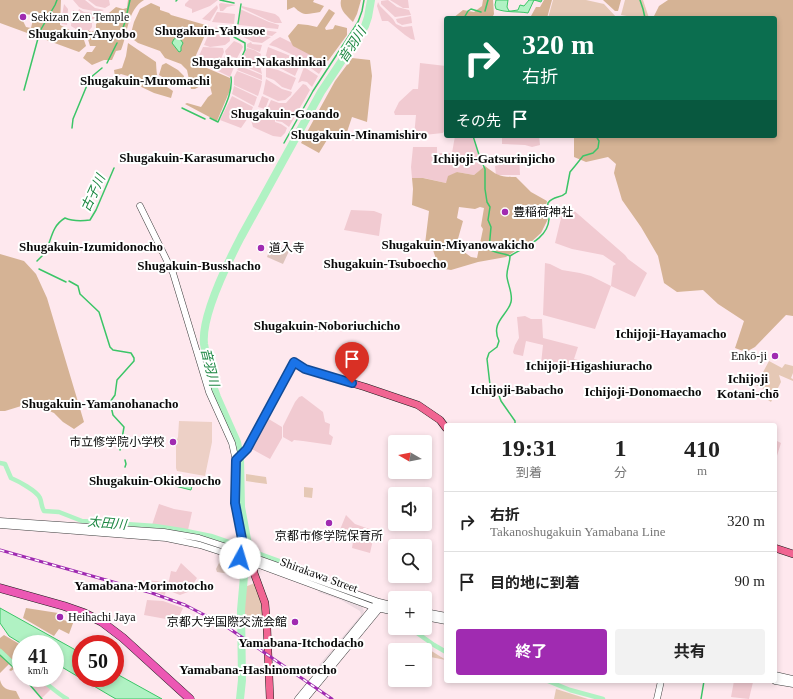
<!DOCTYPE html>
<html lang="ja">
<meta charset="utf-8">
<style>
body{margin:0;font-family:"Times New Roman","Noto Sans JP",serif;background:#f2f2f2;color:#222;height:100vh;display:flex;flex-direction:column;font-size:15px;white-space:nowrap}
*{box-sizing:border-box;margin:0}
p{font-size:13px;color:#767676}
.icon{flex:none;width:22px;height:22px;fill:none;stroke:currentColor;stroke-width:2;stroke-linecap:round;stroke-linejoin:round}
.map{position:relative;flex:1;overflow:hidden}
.panel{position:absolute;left:444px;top:423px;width:333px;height:260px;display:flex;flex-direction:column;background:#fff;border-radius:4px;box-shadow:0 2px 6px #0003}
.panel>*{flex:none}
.guide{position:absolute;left:444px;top:16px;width:333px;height:122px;border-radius:4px;box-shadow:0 2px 6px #0003;background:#0b6e4f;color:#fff;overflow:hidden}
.needle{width:26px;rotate:279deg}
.tools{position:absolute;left:388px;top:435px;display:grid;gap:8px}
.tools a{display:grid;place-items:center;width:44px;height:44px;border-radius:4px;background:#fff;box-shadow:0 2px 6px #0003;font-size:20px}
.speed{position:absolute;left:12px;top:635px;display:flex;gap:8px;font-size:20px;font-weight:700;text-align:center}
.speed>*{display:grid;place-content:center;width:52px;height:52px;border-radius:50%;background:#fff;box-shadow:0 2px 6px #0003;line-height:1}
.speed small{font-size:10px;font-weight:400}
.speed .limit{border:6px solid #d22;background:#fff;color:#111}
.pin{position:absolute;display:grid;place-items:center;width:34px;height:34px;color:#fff;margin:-41px -17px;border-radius:50% 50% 50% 0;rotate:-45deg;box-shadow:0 0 4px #0007}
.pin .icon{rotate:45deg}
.me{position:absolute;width:44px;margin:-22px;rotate:6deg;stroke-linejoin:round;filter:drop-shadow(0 0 3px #0008)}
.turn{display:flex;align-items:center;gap:14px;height:84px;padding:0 12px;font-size:18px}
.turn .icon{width:52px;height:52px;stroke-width:2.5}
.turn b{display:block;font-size:28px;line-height:34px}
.then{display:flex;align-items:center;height:38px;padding:0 12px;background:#0003;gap:8px;font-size:15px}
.eta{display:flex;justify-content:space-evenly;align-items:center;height:68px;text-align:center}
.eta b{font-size:24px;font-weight:700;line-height:28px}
.action{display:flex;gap:8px;margin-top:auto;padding:8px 12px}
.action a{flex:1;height:46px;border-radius:4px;background:#a02bb1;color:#fff;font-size:16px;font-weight:700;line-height:46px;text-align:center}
.action a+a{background:#f2f2f2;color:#222}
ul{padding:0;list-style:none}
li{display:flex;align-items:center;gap:12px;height:60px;padding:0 12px;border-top:1px solid #e0e0e0}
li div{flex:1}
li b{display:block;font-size:15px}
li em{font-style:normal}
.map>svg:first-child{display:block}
.farmland{fill:#f1cad1}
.green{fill:#e5c8b5}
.forest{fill:#d5b395;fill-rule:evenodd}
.cemetery{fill:#ddc4bc}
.pitch{fill:#edd0c6}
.plaza{fill:#ebd9e0}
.water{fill:#b0f2c3;stroke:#3bc567}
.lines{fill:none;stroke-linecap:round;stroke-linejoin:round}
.stream{stroke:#3bc567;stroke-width:1.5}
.canal{stroke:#b0f2c3;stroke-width:4.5}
.river{stroke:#b0f2c3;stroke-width:8}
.minor-casing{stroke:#3d3d3d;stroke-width:7}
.major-casing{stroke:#1b1b1b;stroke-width:8}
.highway-casing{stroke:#1b1b1b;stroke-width:9}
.minor{stroke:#fff;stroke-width:6}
.major{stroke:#f16592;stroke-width:7}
.highway{stroke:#ec58b4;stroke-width:8}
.rail-casing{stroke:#a02bb1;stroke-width:3}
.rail{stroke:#fff;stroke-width:1.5;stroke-dasharray:4.5;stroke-linecap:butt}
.route-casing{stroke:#114b97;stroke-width:10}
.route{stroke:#1a73e8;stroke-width:7}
.poi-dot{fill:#a02bb1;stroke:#fff;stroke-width:1.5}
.labels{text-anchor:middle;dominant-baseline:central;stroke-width:4;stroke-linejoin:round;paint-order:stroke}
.poi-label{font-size:12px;fill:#0a0a0a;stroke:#fff;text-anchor:start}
.street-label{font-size:12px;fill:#0a0a0a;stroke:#fff}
.neighbourhood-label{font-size:13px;font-weight:bold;fill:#0a0a0a;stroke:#fff}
.water-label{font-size:13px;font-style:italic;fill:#1b8641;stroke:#fff}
</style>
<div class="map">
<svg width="793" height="699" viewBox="0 0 793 699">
<rect width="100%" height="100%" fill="#fee8ee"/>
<path class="farmland" d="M73,0H85L95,8L104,10L100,12L83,9L79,7Z
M88,0H109L110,5L105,8L96,6Z
M189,0H218L210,6L192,13V9L185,6V4Z
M388,0L397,7L409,10L411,15L395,17L381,4V1Z
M390,0H408L409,8H403Z
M378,2L380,6L393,19L396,24L403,27L412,26L415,40L411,39L405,35L388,21H382L377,6Z
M221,3L236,5L227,7L223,11H220L219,4Z
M64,4L68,9L67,25L62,24L61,22Z
M217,5L218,8L210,21L202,19Z
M242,6L275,14L279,17L282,23H275L269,21L242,8Z
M79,9L84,12L99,14L93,19H88L78,12Z
M240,9L269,22L279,25L278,29L239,25Z
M73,10L92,23V27L87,33L81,32L71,26Z
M217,12L235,14L234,24L212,22Z
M411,16L412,23L402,25L397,22L396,19Z
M211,28L225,27L232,28L226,31H209Z
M239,28H249L260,35L271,37L262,43L253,42L236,33Z
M251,29H257L277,32L272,36L259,34Z
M209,33H229L230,41L225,45L210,47L204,45Z
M280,37L312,53L304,60L276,47L269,45L273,41Z
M234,41L241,44L243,47L237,58L226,55L225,51Z
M251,42L252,44L262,45L260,52L247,47V44Z
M203,47L223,48L224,52L216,70L196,62Z
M268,47L303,61L299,67L295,76L278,67L267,64L265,59Z
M247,48L254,50L261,54L259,61L262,74L240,64Z
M225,56L237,60L230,77L218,71Z
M314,56L317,61L325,64L319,74L305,64Z
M420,63L446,66V128L443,133L414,136L416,115H395L394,112L399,102L413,89H418Z
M240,66L262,75V80L237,70Z
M266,67L278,70L296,78L291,90L282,87L274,80L266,77Z
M304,67L318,76L312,87L307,82L302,81L298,83Z
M237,71L262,81L261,86L258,96L234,85V77Z
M266,79L282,89L292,92L291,95L285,100L278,101L263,94Z
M303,84L306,85L310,90L289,127L282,122L276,121V115L266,111L271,100L279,103H286Z
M234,86L257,97L254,106L232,94Z
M232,96L253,107L250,115L241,128L220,120Z
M262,96L269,99L265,109L258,107Z
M257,110L275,116V122L281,124L287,128L285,133L281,137L273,136L253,127L251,120Z
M455,136H472L483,168L474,175L457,172L446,183L424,178H412L411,167L413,147H437V153H452Z
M502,136H539L540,145L532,147L525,145L502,144Z
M519,156L520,175H496L495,166L499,165L498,157Z
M564,206L571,208L625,255L628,259L647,273L635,297L611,286L595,329L543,315L545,263L550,264L562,270L580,273L591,276L611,286L613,266L616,264L603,255L572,249L555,243Z
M351,210L374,211L382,214L379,236L344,230Z
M525,316L531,319H542L543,338L578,347L574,359L578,360L572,371L541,364L543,345L526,341L523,356L514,354L513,352L515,345L519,338L517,317Z
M302,396L323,412L325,422L330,424L329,434L333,437L331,445L303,441L294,440L292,442L283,437V426L295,402L299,397Z
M267,418L282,427V438L270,459L250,448Z
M775,440L781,443L775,462Z
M159,504L174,509L192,512L188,530L152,525Z
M346,515L355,524L375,531L370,553L352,548L354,535L339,532Z
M181,563L197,578L188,592L180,595L167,590L171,571L176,572Z
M138,580L157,581L167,584L165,595L137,586Z
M147,600L163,601L183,608L177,621L144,615Z
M32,678H47L45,683L51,689L42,698L31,685L30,680Z
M734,681L753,682L749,699L731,697Z"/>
<path class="green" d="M553,0H586L604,4L617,18H548Z
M625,0H643L649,18H638L621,15Z
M155,243L161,254L145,248Z
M769,361L782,368L785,364L793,366V373L791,378L793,379V381L779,375L781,382L771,402L768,400L772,393L756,385Z
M246,474L266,477L267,484L246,481Z
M304,487L313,488L312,498L304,497Z
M257,582L266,621L245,617V587Z
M425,647L446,660L425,656Z
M556,689L588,699H554Z"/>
<path class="forest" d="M0,0H61L60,25L83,37L86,46L79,52L0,23ZM23,14L34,15L31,28L26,27L22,19Z
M128,0H144C127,10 128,34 121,50L116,51L112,60H104L92,65L83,58L87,52H92L96,46H90L87,36L88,30L91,32L96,30V24L116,7L123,9L127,8Z
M287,0H314L313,2L324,6L320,12C307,14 304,17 294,7L287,10Z
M341,0H361L357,14L353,22C346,15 339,10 341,0Z
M483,0H493L494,14L492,18H480L477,16L474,18H453L463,10L474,12L482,6Z
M544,0H552L547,18H535L531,16L536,7H540Z
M603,0H621L618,11H615Z
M668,0H793V316L786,315L755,347L746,352L735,348L744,321L718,304L703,290L677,292L664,283L658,256L641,227L622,200L614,173L616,164L608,157L586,162L574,157V136H775V18H653L659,6Z
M151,3L160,7V10L169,13L171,15L209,26L193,62L230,78V90L217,121L185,104L187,103L201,107L208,97L212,94L210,86L202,85L195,89H191L187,70L181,64L165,58L160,51L138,43L130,37L134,22L140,9Z
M329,9L335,13L325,28L326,30L333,29L335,25L347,28V35L328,61L320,60L293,46L288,36L298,24L308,25L317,27Z
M128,43L156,62C157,81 157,80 173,91L171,98L154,93L133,83L131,77L121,74L115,77L114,70L122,68L126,56Z
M352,58L370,60L372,76L367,122L352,117L347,132L330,135L319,153L301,143L335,81Z
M166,63L178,70L184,76C183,82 184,85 178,86L159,75L162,65Z
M485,166C498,176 500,177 516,177L531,192L547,201L546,206L548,219L541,233L530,243L521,247L506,257L478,262L451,270L439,268L432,247L425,244L429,211L412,205L413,189L412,178H423L446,183L448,176L457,172L474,175ZM459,207L475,209L480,207L484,208L481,226L483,229L477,258L471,257L456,246L463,221L457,218Z
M0,254L24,261L36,274L47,298L84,422L74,429L63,422L54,413L31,403L5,411H0Z
M26,608L58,613L57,618L67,621L71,614L76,615L69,634L59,629L54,636L23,618Z
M4,635L21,645V674L14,669L11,671L9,670L12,667L9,664L0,673V638Z
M0,680C2,688 7,690 16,691L20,699H0Z"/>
<path class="cemetery" d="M272,244L289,251L283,264L267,257Z
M220,561L231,564L230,574L217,572L216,569Z"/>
<path class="pitch" d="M179,421L212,422V442L205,476L177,471L176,468V442L178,437Z"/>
<path class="plaza" d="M320,591L362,606L364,611L361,618L320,666L319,665L361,615L360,611L341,600L318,592Z"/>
<path class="water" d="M496,0H508L507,7L509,11H511L518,10L520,5L524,6L529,0H542L541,2L534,0L528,13C517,11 507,13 496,9L495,5Z
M178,38L180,39L183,43L181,47V51L179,52L172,43L174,39Z
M177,478L193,482L191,490L175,486Z
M0,608L81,653V678H115V673L162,699H116L109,695L55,663V644H22L9,636L0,623Z"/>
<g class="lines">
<path class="stream" d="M220,0L234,3
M640,0L643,9L645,18
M176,1L177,0
M485,11L488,0
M464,18L468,11L471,9L481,12
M238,24L241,4
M119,39L125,22L130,0
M107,63L117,43
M237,67L245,50V43L234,37L233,35L237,28
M24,90L40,31L55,5L57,0
M182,108L205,119
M210,118L218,122C224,108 233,93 231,77
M72,128L73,119L90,78L102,68
M473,136L480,158L485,169V189L487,202L490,207L488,220L491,227L489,249C493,253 504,253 510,256
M284,143L313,91L358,22L362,11L364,0
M37,261C39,259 42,256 44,254C52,242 50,227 65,218C72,221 82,221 90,220L96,210L114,168
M39,269L66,282
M69,281L78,286L80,294L99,312L110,347L113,350L131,353L134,358V361L117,380L115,395L110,402L113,415L124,427L120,450
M515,425V421L501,401L497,390L490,385L487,359L489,353L497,347L499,341C490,322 508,315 511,302C513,294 508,285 507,277C506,271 510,263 510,256C524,247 548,239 549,219C550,213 547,209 548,203C554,195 560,199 566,193L570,172L575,166L583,156L593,153L598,148L599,141L596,136
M125,460L126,464L125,467
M0,655L21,674
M30,681V685L42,699
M701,699L704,681"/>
<path class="canal" d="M0,463L5,464L11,478C18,481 37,491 40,498C42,503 41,506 44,511L59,512L82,521L155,526L181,530L211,536L240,546
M246,549L318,575
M410,628L434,645L446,652
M0,651L21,671
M39,678C49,685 57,693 67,699
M548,681L570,690L603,699"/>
<path class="river" d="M240,699L242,680L241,610L245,565L249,550L241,507L240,458L237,442L217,397L211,380L204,344C201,316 228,262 241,237L321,92L365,26L368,17L371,0"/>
<defs>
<path id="minor" d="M140,206L173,273L209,392L232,443L236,461
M0,521L164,532L199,538L242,552
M0,525L166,538L200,545L240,558
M253,557L379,602L395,606
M254,563L373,607L395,612
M425,612L446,616
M425,617L446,621
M775,675L793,679
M775,681L793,684
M298,699L376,604
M305,699L379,609V606
M657,699L661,681"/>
<path id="major" d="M775,548L793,554
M242,552L253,557L254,573L265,603L267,628L270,699
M254,563L240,558L243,544L235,503L236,461L247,449L294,362L305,369L365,387L418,405L440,420L446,428"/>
<path id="highway" d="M0,588L64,606L84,613L102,622L123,638L190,699"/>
</defs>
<use href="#minor" class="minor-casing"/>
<use href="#major" class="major-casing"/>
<use href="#highway" class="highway-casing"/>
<use href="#minor" class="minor"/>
<use href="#major" class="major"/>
<use href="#highway" class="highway"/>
<defs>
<path id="rail" d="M0,550L152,593L185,605L224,625L332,699"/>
</defs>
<use href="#rail" class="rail-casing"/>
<use href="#rail" class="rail"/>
</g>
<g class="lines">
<defs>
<path id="route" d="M240,558L243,544L235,503L236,460L247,449L294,362L305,369L352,383"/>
</defs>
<use href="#route" class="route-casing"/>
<use href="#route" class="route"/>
</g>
<g class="poi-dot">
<circle cx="23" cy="17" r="4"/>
<circle cx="505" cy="212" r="4"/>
<circle cx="261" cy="248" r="4"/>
<circle cx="775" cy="356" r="4"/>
<circle cx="173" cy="442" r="4"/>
<circle cx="329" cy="523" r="4"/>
<circle cx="60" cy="617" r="4"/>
<circle cx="295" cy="622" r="4"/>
</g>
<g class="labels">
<g class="poi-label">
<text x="31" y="17">Sekizan Zen Temple</text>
<text x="513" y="212">豊稲荷神社</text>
<text x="269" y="248">道入寺</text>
<text x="767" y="356" text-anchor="end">Enkō-ji</text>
<text x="165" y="442" text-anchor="end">市立修学院小学校</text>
<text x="329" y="536" text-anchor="middle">京都市修学院保育所</text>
<text x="68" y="617">Heihachi Jaya</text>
<text x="287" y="622" text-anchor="end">京都大学国際交流会館</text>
</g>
<g class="street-label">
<text transform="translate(319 575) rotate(20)">Shirakawa Street</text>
</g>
<g class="neighbourhood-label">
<text x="210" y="30">Shugakuin-Yabusoe</text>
<text x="82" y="33">Shugakuin-Anyobo</text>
<text x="259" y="61">Shugakuin-Nakashinkai</text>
<text x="145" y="80">Shugakuin-Muromachi</text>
<text x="285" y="113">Shugakuin-Goando</text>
<text x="359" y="134">Shugakuin-Minamishiro</text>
<text x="197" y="157">Shugakuin-Karasumarucho</text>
<text x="494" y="158">Ichijoji-Gatsurinjicho</text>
<text x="458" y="244">Shugakuin-Miyanowakicho</text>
<text x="91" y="246">Shugakuin-Izumidonocho</text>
<text x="385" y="263">Shugakuin-Tsuboecho</text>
<text x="199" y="265">Shugakuin-Busshacho</text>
<text x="327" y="325">Shugakuin-Noboriuchicho</text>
<text x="671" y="333">Ichijoji-Hayamacho</text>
<text x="589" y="365">Ichijoji-Higashiuracho</text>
<text x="748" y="378">Ichijoji<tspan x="748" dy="15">Kotani-chō</tspan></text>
<text x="517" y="389">Ichijoji-Babacho</text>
<text x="643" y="391">Ichijoji-Donomaecho</text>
<text x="100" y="403">Shugakuin-Yamanohanacho</text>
<text x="155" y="480">Shugakuin-Okidonocho</text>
<text x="144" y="585">Yamabana-Morimotocho</text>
<text x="301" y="642">Yamabana-Itchodacho</text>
<text x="258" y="669">Yamabana-Hashinomotocho</text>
</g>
<g class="water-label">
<text transform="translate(352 45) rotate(-57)">音羽川</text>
<text transform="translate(93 193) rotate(-65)">古子川</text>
<text transform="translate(210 367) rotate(76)">音羽川</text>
<text transform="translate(107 523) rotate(5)">太田川</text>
</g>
</g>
</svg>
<div class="tools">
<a><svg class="needle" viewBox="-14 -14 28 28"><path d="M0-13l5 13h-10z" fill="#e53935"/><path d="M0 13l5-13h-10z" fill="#767676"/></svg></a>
<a><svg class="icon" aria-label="sound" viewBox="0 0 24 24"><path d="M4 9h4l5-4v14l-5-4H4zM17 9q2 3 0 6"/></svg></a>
<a><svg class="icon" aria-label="search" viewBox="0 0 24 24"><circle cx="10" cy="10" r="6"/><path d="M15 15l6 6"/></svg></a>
<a>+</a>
<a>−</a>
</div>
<div class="speed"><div>41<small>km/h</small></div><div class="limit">50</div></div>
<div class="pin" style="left:352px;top:383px;background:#d93025"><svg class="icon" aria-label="arrive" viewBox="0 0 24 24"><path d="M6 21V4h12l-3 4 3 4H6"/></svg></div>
<svg class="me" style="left:240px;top:558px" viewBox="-20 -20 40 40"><circle r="19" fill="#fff"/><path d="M0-13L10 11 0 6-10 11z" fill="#1a73e8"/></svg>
<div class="guide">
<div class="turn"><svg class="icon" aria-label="right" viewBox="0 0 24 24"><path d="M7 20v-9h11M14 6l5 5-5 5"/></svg><div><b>320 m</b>右折</div></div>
<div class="then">その先<svg class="icon" aria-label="arrive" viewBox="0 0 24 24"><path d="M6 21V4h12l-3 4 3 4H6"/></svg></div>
</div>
<section class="panel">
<div class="eta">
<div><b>19:31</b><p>到着</p></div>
<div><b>1</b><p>分</p></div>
<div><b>410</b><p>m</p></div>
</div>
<ul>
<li><svg class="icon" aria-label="right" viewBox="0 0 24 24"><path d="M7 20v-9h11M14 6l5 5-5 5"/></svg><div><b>右折</b><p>Takanoshugakuin Yamabana Line</p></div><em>320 m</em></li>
<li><svg class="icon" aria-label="arrive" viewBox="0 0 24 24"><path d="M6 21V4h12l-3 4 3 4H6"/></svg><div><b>目的地に到着</b></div><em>90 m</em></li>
</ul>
<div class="action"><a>終了</a><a>共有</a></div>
</section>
</div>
